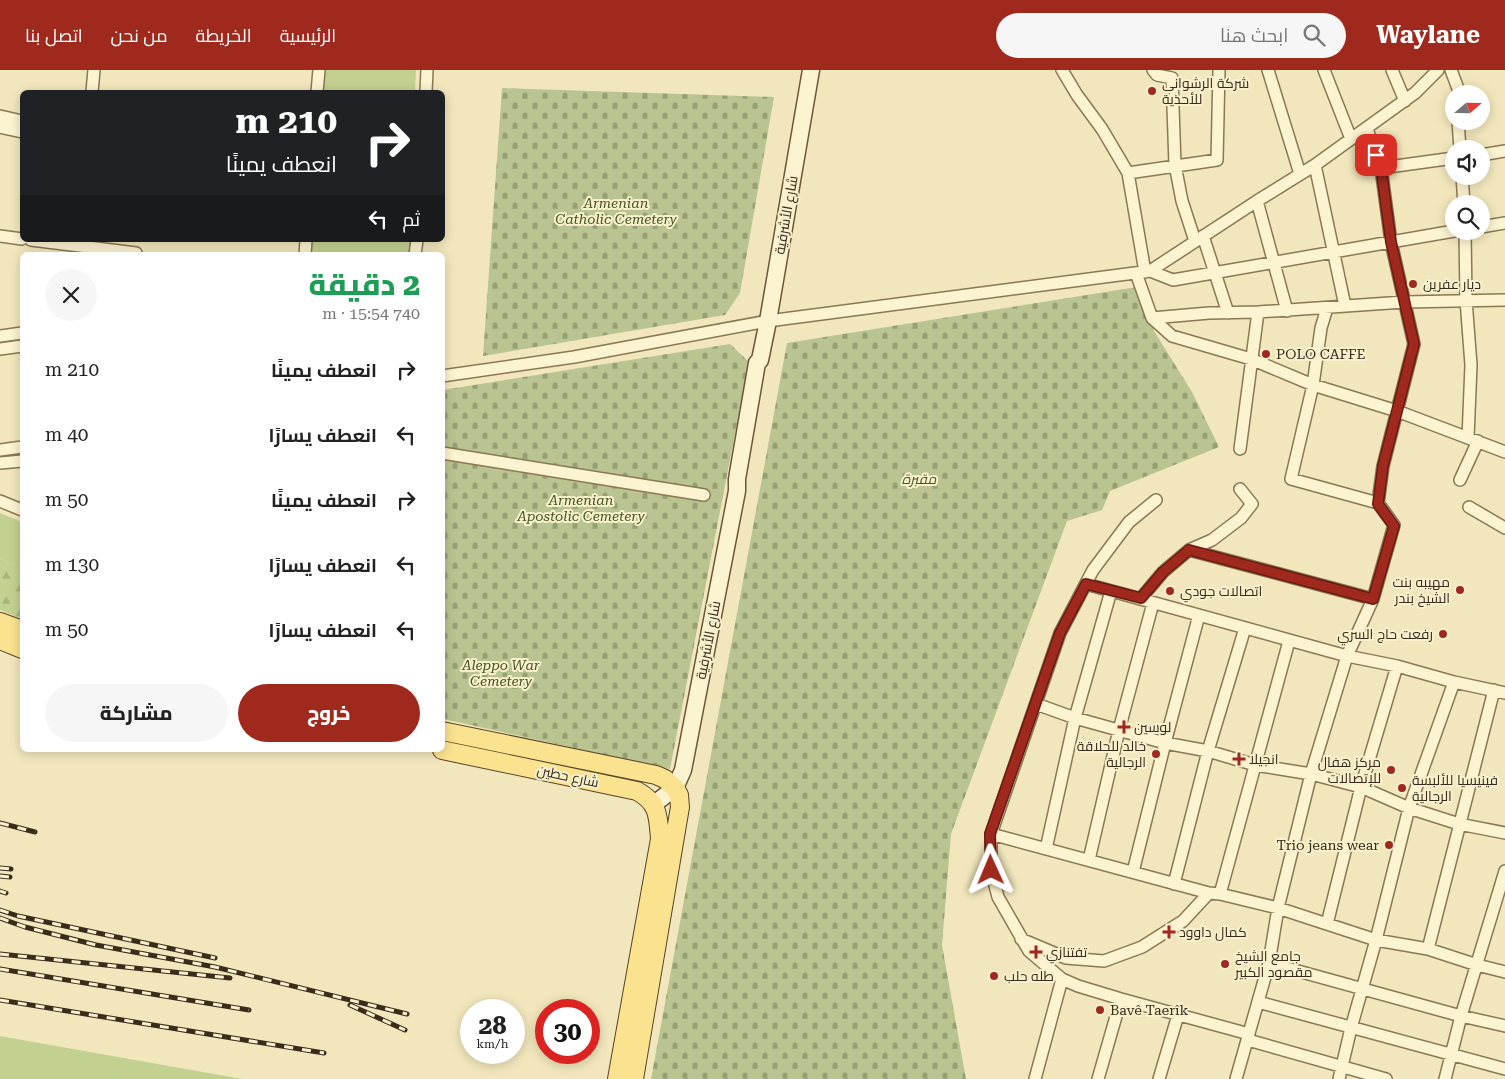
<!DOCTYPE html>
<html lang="ar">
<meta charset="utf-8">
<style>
body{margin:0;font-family:"Roboto Serif",Cairo,serif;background:#f6f6f6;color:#222;direction:rtl;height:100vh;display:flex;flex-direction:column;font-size:19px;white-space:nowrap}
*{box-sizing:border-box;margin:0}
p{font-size:16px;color:#767676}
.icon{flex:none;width:28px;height:28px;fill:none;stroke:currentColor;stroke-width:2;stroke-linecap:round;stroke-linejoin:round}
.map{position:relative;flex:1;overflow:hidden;direction:ltr}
.details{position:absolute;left:20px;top:182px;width:425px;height:500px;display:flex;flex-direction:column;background:#fff;border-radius:8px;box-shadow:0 2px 12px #0003;direction:rtl}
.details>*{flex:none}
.hud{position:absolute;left:20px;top:20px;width:425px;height:152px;border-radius:8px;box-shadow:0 2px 12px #0003;direction:rtl;background:#202124;color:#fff;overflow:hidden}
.needle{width:32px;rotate:70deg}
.controls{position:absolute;left:1445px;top:15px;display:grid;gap:10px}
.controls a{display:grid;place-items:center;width:45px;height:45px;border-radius:50%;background:#fff;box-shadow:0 2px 12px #0003;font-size:25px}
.speed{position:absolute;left:460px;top:929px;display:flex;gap:10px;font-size:25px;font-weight:700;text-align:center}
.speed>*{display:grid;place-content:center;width:65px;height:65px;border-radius:50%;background:#fff;box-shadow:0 2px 12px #0003;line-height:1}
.speed small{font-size:12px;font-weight:400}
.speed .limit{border:8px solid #d22;background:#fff;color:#111}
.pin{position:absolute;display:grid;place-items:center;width:42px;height:42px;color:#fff;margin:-21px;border-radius:10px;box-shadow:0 2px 8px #0006}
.me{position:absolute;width:55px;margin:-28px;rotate:359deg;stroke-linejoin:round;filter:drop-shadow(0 0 4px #0008)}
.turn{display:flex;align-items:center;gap:18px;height:105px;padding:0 25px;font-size:22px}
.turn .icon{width:65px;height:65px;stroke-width:2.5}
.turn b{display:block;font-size:35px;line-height:42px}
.then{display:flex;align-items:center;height:48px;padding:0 25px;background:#0003;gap:10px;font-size:19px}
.round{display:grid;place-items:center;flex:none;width:52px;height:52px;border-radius:26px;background:#f6f6f6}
.head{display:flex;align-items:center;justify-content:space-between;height:85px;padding:0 25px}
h1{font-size:30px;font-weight:800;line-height:38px;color:#1e9e55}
.action{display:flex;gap:10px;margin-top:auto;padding:10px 25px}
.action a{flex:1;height:58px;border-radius:30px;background:#a0291e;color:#fff;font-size:20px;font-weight:800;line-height:58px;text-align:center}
.action a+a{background:#f6f6f6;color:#222}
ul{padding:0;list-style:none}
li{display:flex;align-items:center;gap:15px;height:65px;padding:0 25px}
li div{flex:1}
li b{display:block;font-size:19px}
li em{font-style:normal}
header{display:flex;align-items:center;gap:30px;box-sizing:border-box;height:70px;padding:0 25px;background:#a0291e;color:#fff}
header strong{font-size:24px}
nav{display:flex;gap:28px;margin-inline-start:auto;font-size:18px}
.search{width:350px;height:45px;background:#f6f6f6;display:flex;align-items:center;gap:12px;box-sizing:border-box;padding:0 18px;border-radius:28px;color:#767676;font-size:19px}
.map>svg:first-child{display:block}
.green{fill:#c3d190}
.forest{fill:url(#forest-firs)}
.cemetery{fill:url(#cemetery-stones)}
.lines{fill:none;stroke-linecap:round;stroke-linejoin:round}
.street-casing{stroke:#8b7754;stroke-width:14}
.secondary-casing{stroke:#6d5738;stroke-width:19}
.primary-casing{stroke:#584329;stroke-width:20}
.street{stroke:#fcf3d0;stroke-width:11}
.secondary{stroke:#fcf3d0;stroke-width:16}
.primary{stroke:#fae28f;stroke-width:18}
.rail-casing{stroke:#392c1a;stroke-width:5}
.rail{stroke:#f9f0cd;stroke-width:3;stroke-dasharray:9;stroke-linecap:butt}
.route-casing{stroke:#681b14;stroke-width:12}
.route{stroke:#a0291e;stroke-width:9}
.poi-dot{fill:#a0291e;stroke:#f9f0cd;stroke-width:2}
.labels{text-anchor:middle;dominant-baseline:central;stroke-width:4;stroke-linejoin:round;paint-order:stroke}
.poi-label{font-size:14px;fill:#392c1a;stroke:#f9f0cd;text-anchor:start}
.park-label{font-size:14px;font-style:italic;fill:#44571f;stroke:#f9f0cd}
.street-label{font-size:14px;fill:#392c1a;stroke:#f9f0cd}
</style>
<header>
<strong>Waylane</strong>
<div class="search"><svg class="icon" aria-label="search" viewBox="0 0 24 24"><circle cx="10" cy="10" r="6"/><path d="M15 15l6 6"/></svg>ابحث هنا</div>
<nav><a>الرئيسية</a><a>الخريطة</a><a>من نحن</a><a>اتصل بنا</a></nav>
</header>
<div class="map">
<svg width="1505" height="1009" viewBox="0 0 1505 1009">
<defs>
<pattern id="forest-firs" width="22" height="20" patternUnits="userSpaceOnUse" patternTransform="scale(1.25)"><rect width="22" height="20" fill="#c3d190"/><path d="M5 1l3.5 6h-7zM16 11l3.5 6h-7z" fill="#a8b47c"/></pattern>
<pattern id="cemetery-stones" width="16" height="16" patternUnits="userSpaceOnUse" patternTransform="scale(1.25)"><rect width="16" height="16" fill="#b9c490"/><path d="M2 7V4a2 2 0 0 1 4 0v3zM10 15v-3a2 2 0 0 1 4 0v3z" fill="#979f75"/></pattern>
</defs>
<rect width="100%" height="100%" fill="#f2e7bc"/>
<path class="green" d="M323,0H416L415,22H322Z
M311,170H410V185H310Z
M0,443L22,452V498L0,489Z
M0,966L242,1009H0Z"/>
<path class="forest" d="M0,489L22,498V549L0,540Z"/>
<path class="cemetery" d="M502,18L774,27L740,223L725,245L483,286Z
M1137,217L1154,261L1192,322L1219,377L1110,421L1102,440L1067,451L951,764L942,875L966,1009H651L787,273Z
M730,274L749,292L670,699L443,649V320Z"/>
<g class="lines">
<defs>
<path id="street" d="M1062,0L1077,25L1102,59L1128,103L1145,202
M1153,0L1157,5L1172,8L1175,95L1182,131L1195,171
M1268,0L1300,104
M1324,0L1351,69
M1392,0L1405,31
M1451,0L1460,24
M92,22L94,0
M317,22L319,0
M426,22L427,0
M0,46L22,51
M1458,51L1460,79
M0,57L22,62
M1481,85L1505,81
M1315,95L1345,236
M1381,98L1454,88
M1128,103L1217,90L1219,0
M1462,106L1464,134
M1257,131L1287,241
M1481,157L1505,153
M1465,161L1466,230L1471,295L1468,368
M0,166L22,169
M1203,166L1228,243
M31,170L136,183
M305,185L306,170
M415,185L417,170
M1150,201L1173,210L1454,161
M1136,203L1152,248L1209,243L1258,242L1404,232L1505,230
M1327,238L1321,258L1313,315L1291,409L1378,433
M1152,248L1172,266L1251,289L1313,315L1397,341L1505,382
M0,266L22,263
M0,279L22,276
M442,306L574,287L768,251L1150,201L1257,131L1315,95L1415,23L1438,0
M1240,379L1258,242
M0,380L22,377
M442,383L704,425
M0,393L22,391
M1460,410L1478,371
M1156,430L1129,452L1093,500L1060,563L991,764V800L998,827L1029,881L1062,909L1078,916L1121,929L1249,964
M0,431L22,440
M1469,437L1505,458
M1189,480L1373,529
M1086,514L1347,586L1397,596L1454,612L1505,623
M1141,528L1163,502L1189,480L1212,470L1241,448L1252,434L1240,419
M1036,634L1075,648L1165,673L1208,681L1255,695L1311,704L1361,717L1409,738L1459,754L1505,763
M991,764L1209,823L1220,824L1278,838L1376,870L1428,879L1477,895L1505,902
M1046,779L1075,648L1111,521
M1089,790L1119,660L1153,533
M1133,802L1165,673L1199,545
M1174,814L1208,681L1245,558
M1220,824L1289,571
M1327,854L1361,717L1397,596
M1021,869L1066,888L1104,891L1142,877L1183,851L1209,823
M1428,879L1494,620
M1269,893L1461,946L1505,956
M1258,932L1505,999
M1248,970L1386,1009
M1035,1009L1062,909
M1098,1009L1121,929
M1159,1009L1178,945
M1236,1009L1269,893L1278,838L1311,704L1347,586L1373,529L1394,455L1378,433L1383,396L1414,274L1391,172L1381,98L1367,59
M1339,1009L1351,958L1376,870L1409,738L1454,612
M1445,1009L1461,946L1505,801"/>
<path id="secondary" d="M654,734L675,718L683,700L737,421V409L757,293L760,290L768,251L811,0"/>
<path id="primary" d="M0,552L22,560
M0,570L22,579
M442,661L656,705L665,709L675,718L679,725L680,737L634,1009
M442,680L637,721C659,733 658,746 660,769L617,1009"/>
</defs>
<use href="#street" class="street-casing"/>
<use href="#secondary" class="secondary-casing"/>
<use href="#primary" class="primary-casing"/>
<use href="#street" class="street"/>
<use href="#secondary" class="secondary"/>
<use href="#primary" class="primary"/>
<defs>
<path id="rail" d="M0,753L35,762
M0,798L11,799
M0,806L10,807
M0,821L6,823
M0,840L18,846L215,888
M0,848L25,857L96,875L215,897L407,944
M0,884L230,908
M0,899L249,940
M0,930L324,983
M350,935L405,960"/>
</defs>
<use href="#rail" class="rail-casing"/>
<use href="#rail" class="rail"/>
</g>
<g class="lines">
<defs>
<path id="route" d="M991,800L990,764L1060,563L1086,514L1141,528L1163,502L1189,480L1373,529L1394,456L1378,434L1383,396L1414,274L1391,172L1381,98L1376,85"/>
</defs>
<use href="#route" class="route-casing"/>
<use href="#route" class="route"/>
</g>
<g class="poi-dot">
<circle cx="1152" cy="21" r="5"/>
<circle cx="1413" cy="214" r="5"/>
<circle cx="1266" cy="284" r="5"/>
<circle cx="1460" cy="520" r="5"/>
<circle cx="1170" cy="521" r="5"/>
<circle cx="1443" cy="564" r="5"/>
<path d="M1121.5 649.5h5v5h5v5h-5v5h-5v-5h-5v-5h5z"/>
<circle cx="1156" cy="684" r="5"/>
<path d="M1236.5 681.5h5v5h5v5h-5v5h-5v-5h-5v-5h5z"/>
<circle cx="1391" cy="700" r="5"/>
<circle cx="1402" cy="718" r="5"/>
<circle cx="1389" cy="775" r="5"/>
<path d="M1166.5 854.5h5v5h5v5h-5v5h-5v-5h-5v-5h5z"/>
<path d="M1033.5 874.5h5v5h5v5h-5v5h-5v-5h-5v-5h5z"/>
<circle cx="1225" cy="894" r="5"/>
<circle cx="994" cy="906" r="5"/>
<circle cx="1100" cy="940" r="5"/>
</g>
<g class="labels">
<g class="poi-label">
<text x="1162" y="13">شركة الرشواني<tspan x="1162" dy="16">للأحذية</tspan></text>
<text x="1423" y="214">ديار عفرين</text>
<text x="1276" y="284">POLO CAFFE</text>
<text x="1450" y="512" text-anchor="end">مهيبه بنت<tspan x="1450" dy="16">الشيخ بندر</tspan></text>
<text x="1180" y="521">اتصالات جودي</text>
<text x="1433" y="564" text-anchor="end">رفعت حاج السري</text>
<text x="1134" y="657">لوسين</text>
<text x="1146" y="676" text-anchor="end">خالد للحلاقة<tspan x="1146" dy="16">الرجالية</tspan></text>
<text x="1249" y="689">انجيلا</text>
<text x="1381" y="692" text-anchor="end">مركز هفال<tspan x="1381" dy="16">للإتصالات</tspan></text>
<text x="1412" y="710">فينيسيا للألبسة<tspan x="1412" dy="16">الرجالية</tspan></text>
<text x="1379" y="775" text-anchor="end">Trio jeans wear</text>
<text x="1179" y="862">كمال داوود</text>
<text x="1046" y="882">تفتنازي</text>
<text x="1235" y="886">جامع الشيخ<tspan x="1235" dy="16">مقصود الكبير</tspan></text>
<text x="1004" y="906">طله حلب</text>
<text x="1110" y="940">Bavê Taerîk</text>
</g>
<g class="park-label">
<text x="616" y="133">Armenian<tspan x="616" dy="16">Catholic Cemetery</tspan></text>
<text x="919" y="409">مقبرة</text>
<text x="581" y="430">Armenian<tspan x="581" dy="16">Apostolic Cemetery</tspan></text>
<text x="501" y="595">Aleppo War<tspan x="501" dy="16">Cemetery</tspan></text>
</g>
<g class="street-label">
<text transform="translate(786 145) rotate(-80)">شارع الأشرفية</text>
<text transform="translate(708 570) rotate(-79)">شارع الأشرفية</text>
<text transform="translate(568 706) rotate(12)">شارع حطين</text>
</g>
</g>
</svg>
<div class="controls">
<a><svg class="needle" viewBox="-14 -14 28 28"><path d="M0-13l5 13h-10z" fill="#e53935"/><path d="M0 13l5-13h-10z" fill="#767676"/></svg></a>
<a><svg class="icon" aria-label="sound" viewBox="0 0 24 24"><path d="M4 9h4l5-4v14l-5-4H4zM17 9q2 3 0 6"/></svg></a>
<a><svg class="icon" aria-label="search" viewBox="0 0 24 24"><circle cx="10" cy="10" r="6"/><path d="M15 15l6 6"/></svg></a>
</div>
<div class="speed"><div>28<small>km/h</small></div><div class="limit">30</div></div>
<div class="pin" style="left:1376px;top:85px;background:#d93025"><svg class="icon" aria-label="arrive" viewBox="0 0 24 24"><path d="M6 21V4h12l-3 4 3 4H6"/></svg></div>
<svg class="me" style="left:991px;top:800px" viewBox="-20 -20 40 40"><path d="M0-17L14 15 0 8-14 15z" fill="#a0291e" stroke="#fff" stroke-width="4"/></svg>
<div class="hud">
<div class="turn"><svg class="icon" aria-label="right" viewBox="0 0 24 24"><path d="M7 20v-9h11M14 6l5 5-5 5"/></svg><div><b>210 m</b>انعطف يمينًا</div></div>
<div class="then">ثم<svg class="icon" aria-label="left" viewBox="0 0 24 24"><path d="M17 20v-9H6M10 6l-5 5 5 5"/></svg></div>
</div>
<section class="details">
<div class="head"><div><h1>2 دقيقة</h1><p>740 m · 15:54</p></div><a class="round"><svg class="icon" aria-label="close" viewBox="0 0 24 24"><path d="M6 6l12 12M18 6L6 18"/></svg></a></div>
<ul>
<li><svg class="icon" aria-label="right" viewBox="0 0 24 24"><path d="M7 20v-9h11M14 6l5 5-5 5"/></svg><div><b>انعطف يمينًا</b></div><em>210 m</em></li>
<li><svg class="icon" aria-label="left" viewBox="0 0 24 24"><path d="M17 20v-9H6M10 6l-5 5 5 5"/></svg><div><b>انعطف يسارًا</b></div><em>40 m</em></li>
<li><svg class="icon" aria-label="right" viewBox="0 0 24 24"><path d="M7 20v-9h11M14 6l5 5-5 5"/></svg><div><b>انعطف يمينًا</b></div><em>50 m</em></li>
<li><svg class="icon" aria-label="left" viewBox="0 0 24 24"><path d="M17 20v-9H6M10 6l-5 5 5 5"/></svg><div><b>انعطف يسارًا</b></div><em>130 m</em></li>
<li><svg class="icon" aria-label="left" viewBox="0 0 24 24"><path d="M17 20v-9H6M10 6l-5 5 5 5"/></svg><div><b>انعطف يسارًا</b></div><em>50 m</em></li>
</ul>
<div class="action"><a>خروج</a><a>مشاركة</a></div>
</section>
</div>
